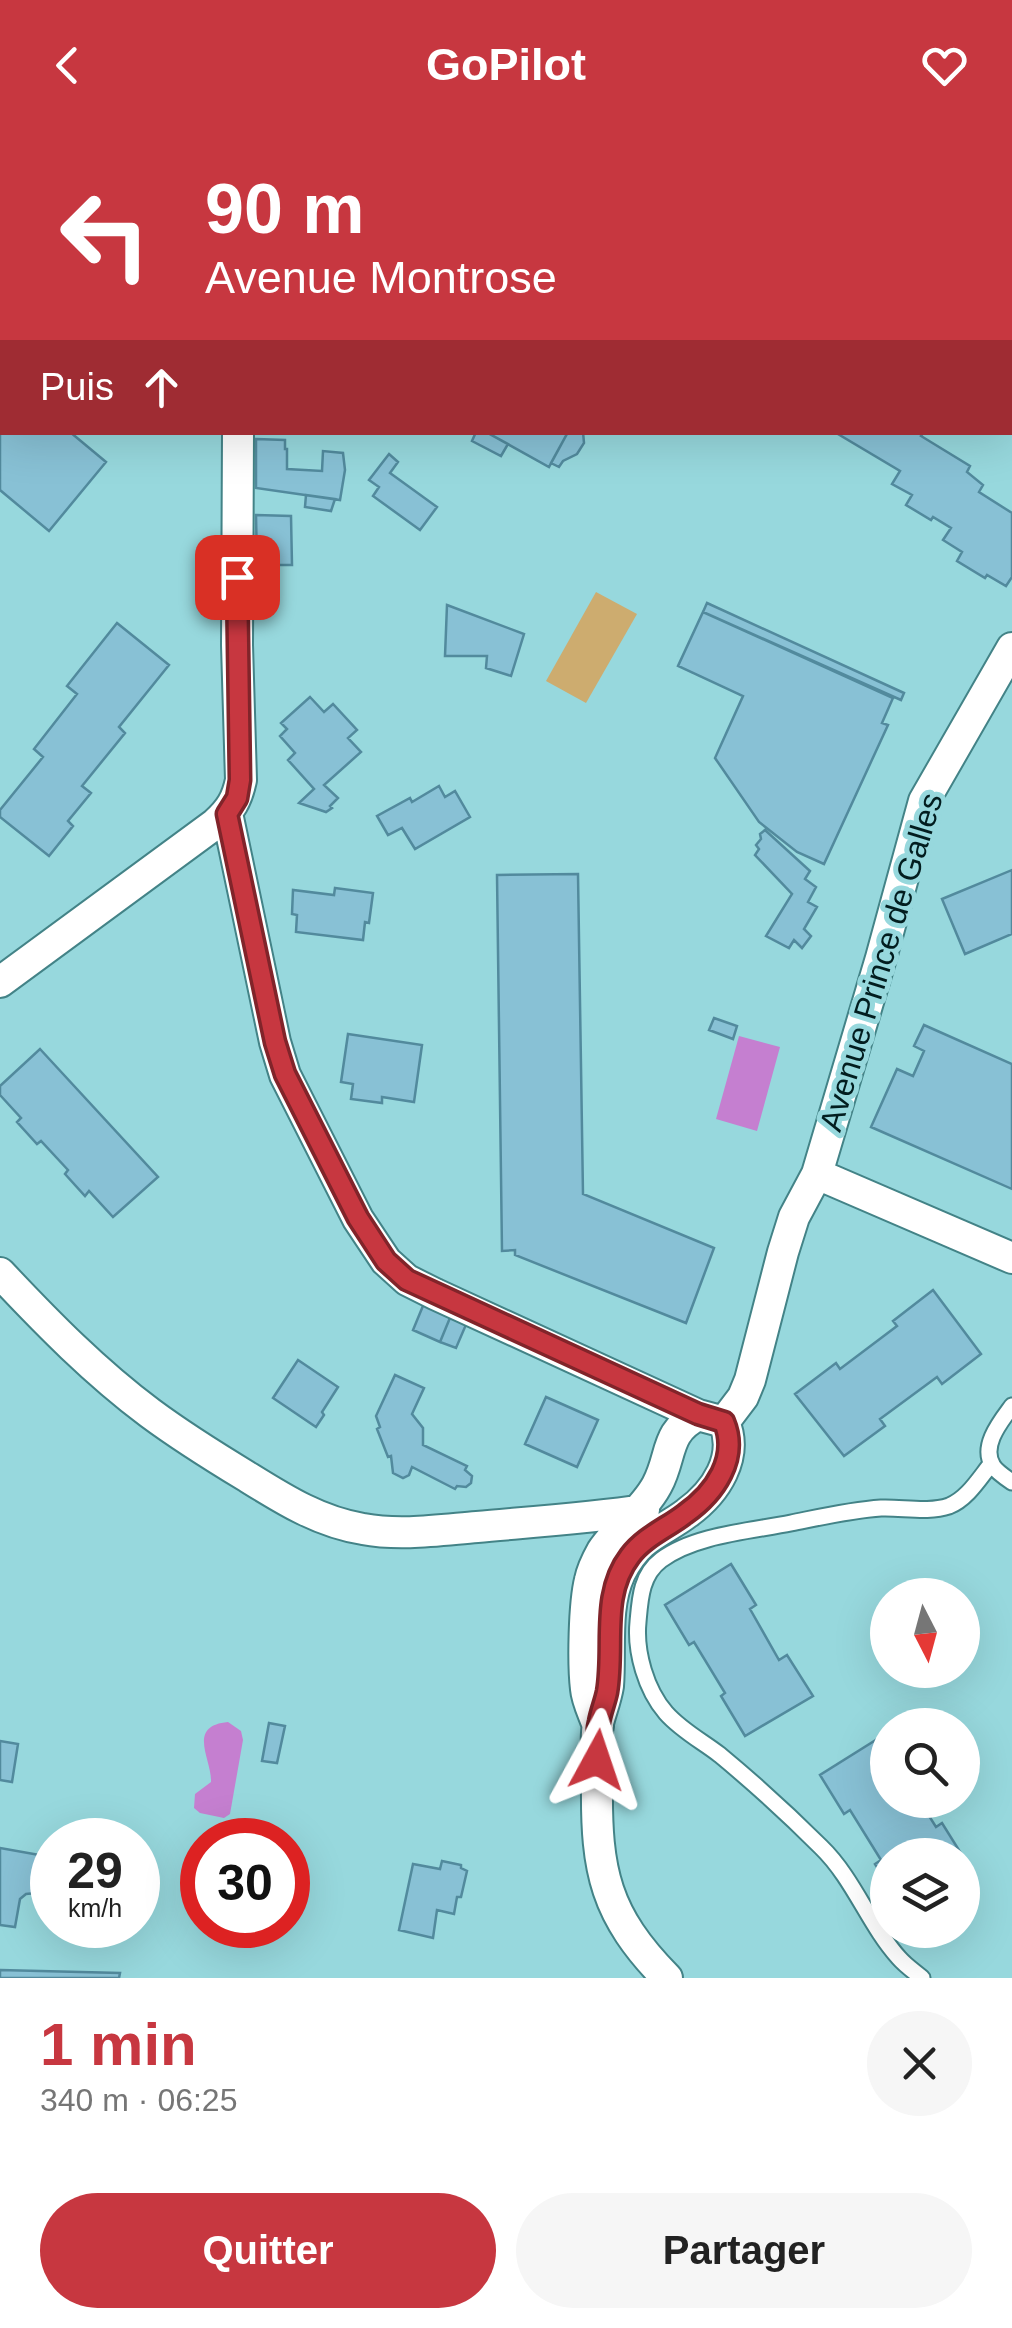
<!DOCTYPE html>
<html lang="fr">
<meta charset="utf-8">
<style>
body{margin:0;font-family:Arial,sans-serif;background:#f6f6f6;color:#222;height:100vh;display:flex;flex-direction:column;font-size:38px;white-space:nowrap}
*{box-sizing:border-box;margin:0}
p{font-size:32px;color:#767676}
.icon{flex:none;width:55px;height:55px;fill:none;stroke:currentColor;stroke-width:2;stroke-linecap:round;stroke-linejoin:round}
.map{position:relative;height:1848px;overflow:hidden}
.details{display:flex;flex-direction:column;background:#fff;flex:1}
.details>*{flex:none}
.top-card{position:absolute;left:0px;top:0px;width:1012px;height:305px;box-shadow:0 10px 40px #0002;background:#c73740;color:#fff;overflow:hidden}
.needle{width:65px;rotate:174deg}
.tools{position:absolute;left:870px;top:1448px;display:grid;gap:20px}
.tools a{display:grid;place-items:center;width:110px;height:110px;border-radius:50%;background:#fff;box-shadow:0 10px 40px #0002;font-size:50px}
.speed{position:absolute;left:30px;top:1688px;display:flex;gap:20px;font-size:50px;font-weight:700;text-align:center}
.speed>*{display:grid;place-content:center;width:130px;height:130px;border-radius:50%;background:#fff;box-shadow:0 10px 40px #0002;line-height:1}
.speed small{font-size:25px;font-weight:400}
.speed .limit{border:15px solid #d22;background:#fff;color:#111}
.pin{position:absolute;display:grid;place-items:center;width:85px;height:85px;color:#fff;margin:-42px;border-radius:20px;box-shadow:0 5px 15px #0006}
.me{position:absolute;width:110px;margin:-55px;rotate:5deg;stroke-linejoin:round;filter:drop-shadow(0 0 8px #0008)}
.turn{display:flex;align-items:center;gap:35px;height:210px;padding:0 40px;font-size:45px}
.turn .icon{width:130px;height:130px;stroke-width:2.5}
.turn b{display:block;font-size:70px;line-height:85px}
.then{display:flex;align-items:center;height:95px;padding:0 40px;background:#0003;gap:20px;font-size:38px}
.round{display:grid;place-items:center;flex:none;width:105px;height:105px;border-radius:52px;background:#f6f6f6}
.headline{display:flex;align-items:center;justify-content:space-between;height:170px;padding:0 40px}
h1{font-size:60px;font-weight:700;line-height:75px;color:#c73740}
.primary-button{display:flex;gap:20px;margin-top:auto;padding:20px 40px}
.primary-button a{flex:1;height:115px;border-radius:60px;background:#c73740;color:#fff;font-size:40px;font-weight:700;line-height:115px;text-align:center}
.primary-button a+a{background:#f6f6f6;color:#222}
header{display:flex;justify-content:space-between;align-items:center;height:130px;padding:0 40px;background:#c73740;color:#fff;font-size:45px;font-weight:700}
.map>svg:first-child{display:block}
.green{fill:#cdac6f}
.water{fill:#c57fd0}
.building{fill:#88c1d5;stroke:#528a9d;stroke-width:2.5}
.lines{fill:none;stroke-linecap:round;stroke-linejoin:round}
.lane-casing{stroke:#438387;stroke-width:19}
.street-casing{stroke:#438387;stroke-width:34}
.lane{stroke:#fff;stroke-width:15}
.street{stroke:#fff;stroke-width:30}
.route-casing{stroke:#81242a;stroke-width:25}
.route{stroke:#c73740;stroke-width:18}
.labels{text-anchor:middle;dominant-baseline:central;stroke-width:10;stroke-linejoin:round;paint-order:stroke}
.street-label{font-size:32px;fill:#021d1f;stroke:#97d8dd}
</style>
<header><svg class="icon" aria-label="back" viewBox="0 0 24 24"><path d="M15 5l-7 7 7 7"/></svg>GoPilot<svg class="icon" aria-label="heart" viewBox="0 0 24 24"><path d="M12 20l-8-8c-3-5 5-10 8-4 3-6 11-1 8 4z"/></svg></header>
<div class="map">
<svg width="1012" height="1848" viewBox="0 0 1012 1848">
<rect width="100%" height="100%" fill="#97d8dd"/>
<path class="green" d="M596,462L637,484L586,573L546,551Z"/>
<path class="water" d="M739,906L780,917L757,1001L716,989Z
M228,1592L241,1601L243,1610L230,1684L224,1688L200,1683L194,1678L195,1664L211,1652C212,1629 186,1596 228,1592Z"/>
<path class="building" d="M233,0H358L355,2H229Z
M0,245L2,247V302H70L106,332L49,401L0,360Z
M476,302H486L508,314L501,326L472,311Z
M486,302H568L549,337Z
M568,302H583L584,313L577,324L563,331L559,337L551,333Z
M839,302H924L921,306L970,336L967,342L983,355L979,362L1012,383V447L1006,456L987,445L985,448L957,431L962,422L943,410L951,398L933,387L931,390L906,375L912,365L892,354L900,341L838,304Z
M256,309L285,310V319H287V339L322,341L323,321L343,323L345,340L340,370L256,358Z
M389,324L398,332L390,343L437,377L420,400L373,366L379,357L369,350Z
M306,365L335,369L331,381L305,377Z
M256,385L291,386L292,435H257Z
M707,473L904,563L901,570L703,482Z
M447,475L524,504L511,546L486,538L487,526H445Z
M703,482L893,568L882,593L888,595L824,734L797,722L759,692L715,628L743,566L678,536Z
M117,493L169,535L119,597L125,603L82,656L91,663L68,691L73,696L49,726L0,687V680L43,627L34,619L77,564L67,556Z
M310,567L324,582L333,574L357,600L348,608L361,622L324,655L338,668L330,676L332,678L326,682L299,673L314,659L288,630L295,623L280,606L287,599L281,593Z
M439,656L445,667L455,661L470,687L415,719L402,698L388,705L377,686L410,668L412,672Z
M765,700L810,741L805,749L816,757L808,772L817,777L804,799L811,806L802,818L794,810L789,818L766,806L792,764L755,725L759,719L756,715L761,709L760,704Z
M1012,740V804L965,824L942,769Z
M578,744L583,1064L714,1118L686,1193L515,1125V1120L502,1121L497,745Z
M335,758L373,763L369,793L365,792L363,810L296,802L297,785L292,784L293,760L334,765Z
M714,888L737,896L733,909L709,900Z
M924,895L1012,934V1059L871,997L897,939L913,946L924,921L914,916Z
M348,904L422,915L414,972L382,967V973L351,969L353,954L341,952Z
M40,919L158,1047L113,1087L89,1061L85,1066L65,1044L68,1040L41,1011L37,1014L17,992L21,988L0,965V956Z
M933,1160L981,1224L942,1254L937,1247L880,1289L885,1296L844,1326L795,1264L836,1233L840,1239L897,1196L893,1191Z
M425,1171L452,1183L440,1212L413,1200Z
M452,1183L468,1190L456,1218L440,1212Z
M298,1230L338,1257L322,1282L324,1285L316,1297L273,1268Z
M395,1245L424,1258L412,1284L423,1298V1315L467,1336L465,1340L472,1346L471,1353L466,1357L457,1356L455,1359L412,1337L409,1345L403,1348L393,1343L391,1326L388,1327L377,1299L380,1297L376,1286Z
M546,1267L598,1290L577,1337L525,1314Z
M731,1434L756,1475L750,1479L779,1530L787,1525L813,1566L745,1606L721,1566L725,1563L694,1512L689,1515L665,1475Z
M269,1593L285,1596L277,1633L262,1631Z
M887,1603L888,1670H919L936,1697L942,1693L962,1725H888V1754L875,1734L881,1730L850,1680L844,1684L820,1645Z
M0,1611L18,1614L12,1652L0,1650Z
M0,1718L45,1726L36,1763L26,1764L20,1769L15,1797L0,1795Z
M442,1731L461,1735V1738L467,1741L461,1767H457L454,1784L437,1780L433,1808L399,1800L413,1734L440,1739Z
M0,1840L120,1843L119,1848H0Z"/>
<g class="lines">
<defs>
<path id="lane" d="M664,0L665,2
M1012,1276C1001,1291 980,1316 993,1336C997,1342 1006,1348 1012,1352
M922,1848C915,1842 906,1836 899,1828C869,1795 854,1749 821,1717C789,1685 755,1654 720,1625C702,1611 682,1601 666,1583C646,1560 635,1522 638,1492C640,1469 641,1445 661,1430C694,1405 751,1401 791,1393C821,1387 851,1380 881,1378C902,1377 928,1383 949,1376C967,1369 979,1349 991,1334"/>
<path id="street" d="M34,0L36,2
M467,2L468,0
M227,683L275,912L285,945L358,1089L386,1131L407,1150L435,1164L698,1285
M0,852L215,694C231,680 237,669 241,650L237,515L238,302
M817,1044L1012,1128
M0,1143C47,1193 95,1242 150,1283C181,1306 213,1326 246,1346C283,1369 319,1392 363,1399C400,1406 440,1400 477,1397C532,1392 589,1388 644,1380
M724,1292L743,1267L750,1250L783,1122L794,1087L817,1044L881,828L924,671L1012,518
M598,1596C594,1584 587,1571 586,1559C583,1534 584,1474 590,1450C592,1440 597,1430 602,1421C618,1397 643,1381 657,1355C673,1325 664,1303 698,1285L724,1292C739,1327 716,1362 687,1383C673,1394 656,1401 642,1413C632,1422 626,1431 620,1443C604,1477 611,1520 608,1556C606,1569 601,1581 598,1593C595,1613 597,1635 597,1655C596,1741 605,1785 667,1848"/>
</defs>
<use href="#lane" class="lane-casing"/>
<use href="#street" class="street-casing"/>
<use href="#lane" class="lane"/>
<use href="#street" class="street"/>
</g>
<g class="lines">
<defs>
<path id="route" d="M237,447L240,650L237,668L227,684L275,912L285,944L358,1088L386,1131L407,1150L698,1284L724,1292C739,1328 715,1363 685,1384C667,1398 644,1407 630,1426C600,1465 615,1516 607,1562C605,1572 601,1581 599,1592C596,1604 597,1618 597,1630"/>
</defs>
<use href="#route" class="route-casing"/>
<use href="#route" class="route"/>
</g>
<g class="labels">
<g class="street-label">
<text transform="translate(881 832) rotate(-73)">Avenue Prince de Galles</text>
</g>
</g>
</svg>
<div class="tools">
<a><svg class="needle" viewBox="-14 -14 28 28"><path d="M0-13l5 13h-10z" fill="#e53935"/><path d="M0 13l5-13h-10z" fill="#767676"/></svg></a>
<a><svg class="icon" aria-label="search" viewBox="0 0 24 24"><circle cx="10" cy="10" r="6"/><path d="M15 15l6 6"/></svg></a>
<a><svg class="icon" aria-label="layers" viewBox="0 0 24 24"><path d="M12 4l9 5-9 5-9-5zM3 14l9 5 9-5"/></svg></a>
</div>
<div class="speed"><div>29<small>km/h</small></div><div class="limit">30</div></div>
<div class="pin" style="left:237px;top:447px;background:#d93025"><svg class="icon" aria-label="arrive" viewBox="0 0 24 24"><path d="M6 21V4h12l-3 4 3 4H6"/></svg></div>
<svg class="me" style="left:597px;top:1630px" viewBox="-20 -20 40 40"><path d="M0-17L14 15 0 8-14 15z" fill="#c73740" stroke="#fff" stroke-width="4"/></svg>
<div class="top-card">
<div class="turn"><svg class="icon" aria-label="left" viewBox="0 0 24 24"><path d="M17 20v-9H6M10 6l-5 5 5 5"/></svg><div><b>90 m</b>Avenue Montrose</div></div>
<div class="then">Puis<svg class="icon" aria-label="ahead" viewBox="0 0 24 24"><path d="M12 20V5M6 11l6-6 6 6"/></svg></div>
</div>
</div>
<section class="details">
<div class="headline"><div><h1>1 min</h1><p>340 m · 06:25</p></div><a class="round"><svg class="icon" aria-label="close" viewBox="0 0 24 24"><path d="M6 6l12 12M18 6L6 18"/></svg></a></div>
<div class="primary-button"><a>Quitter</a><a>Partager</a></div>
</section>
